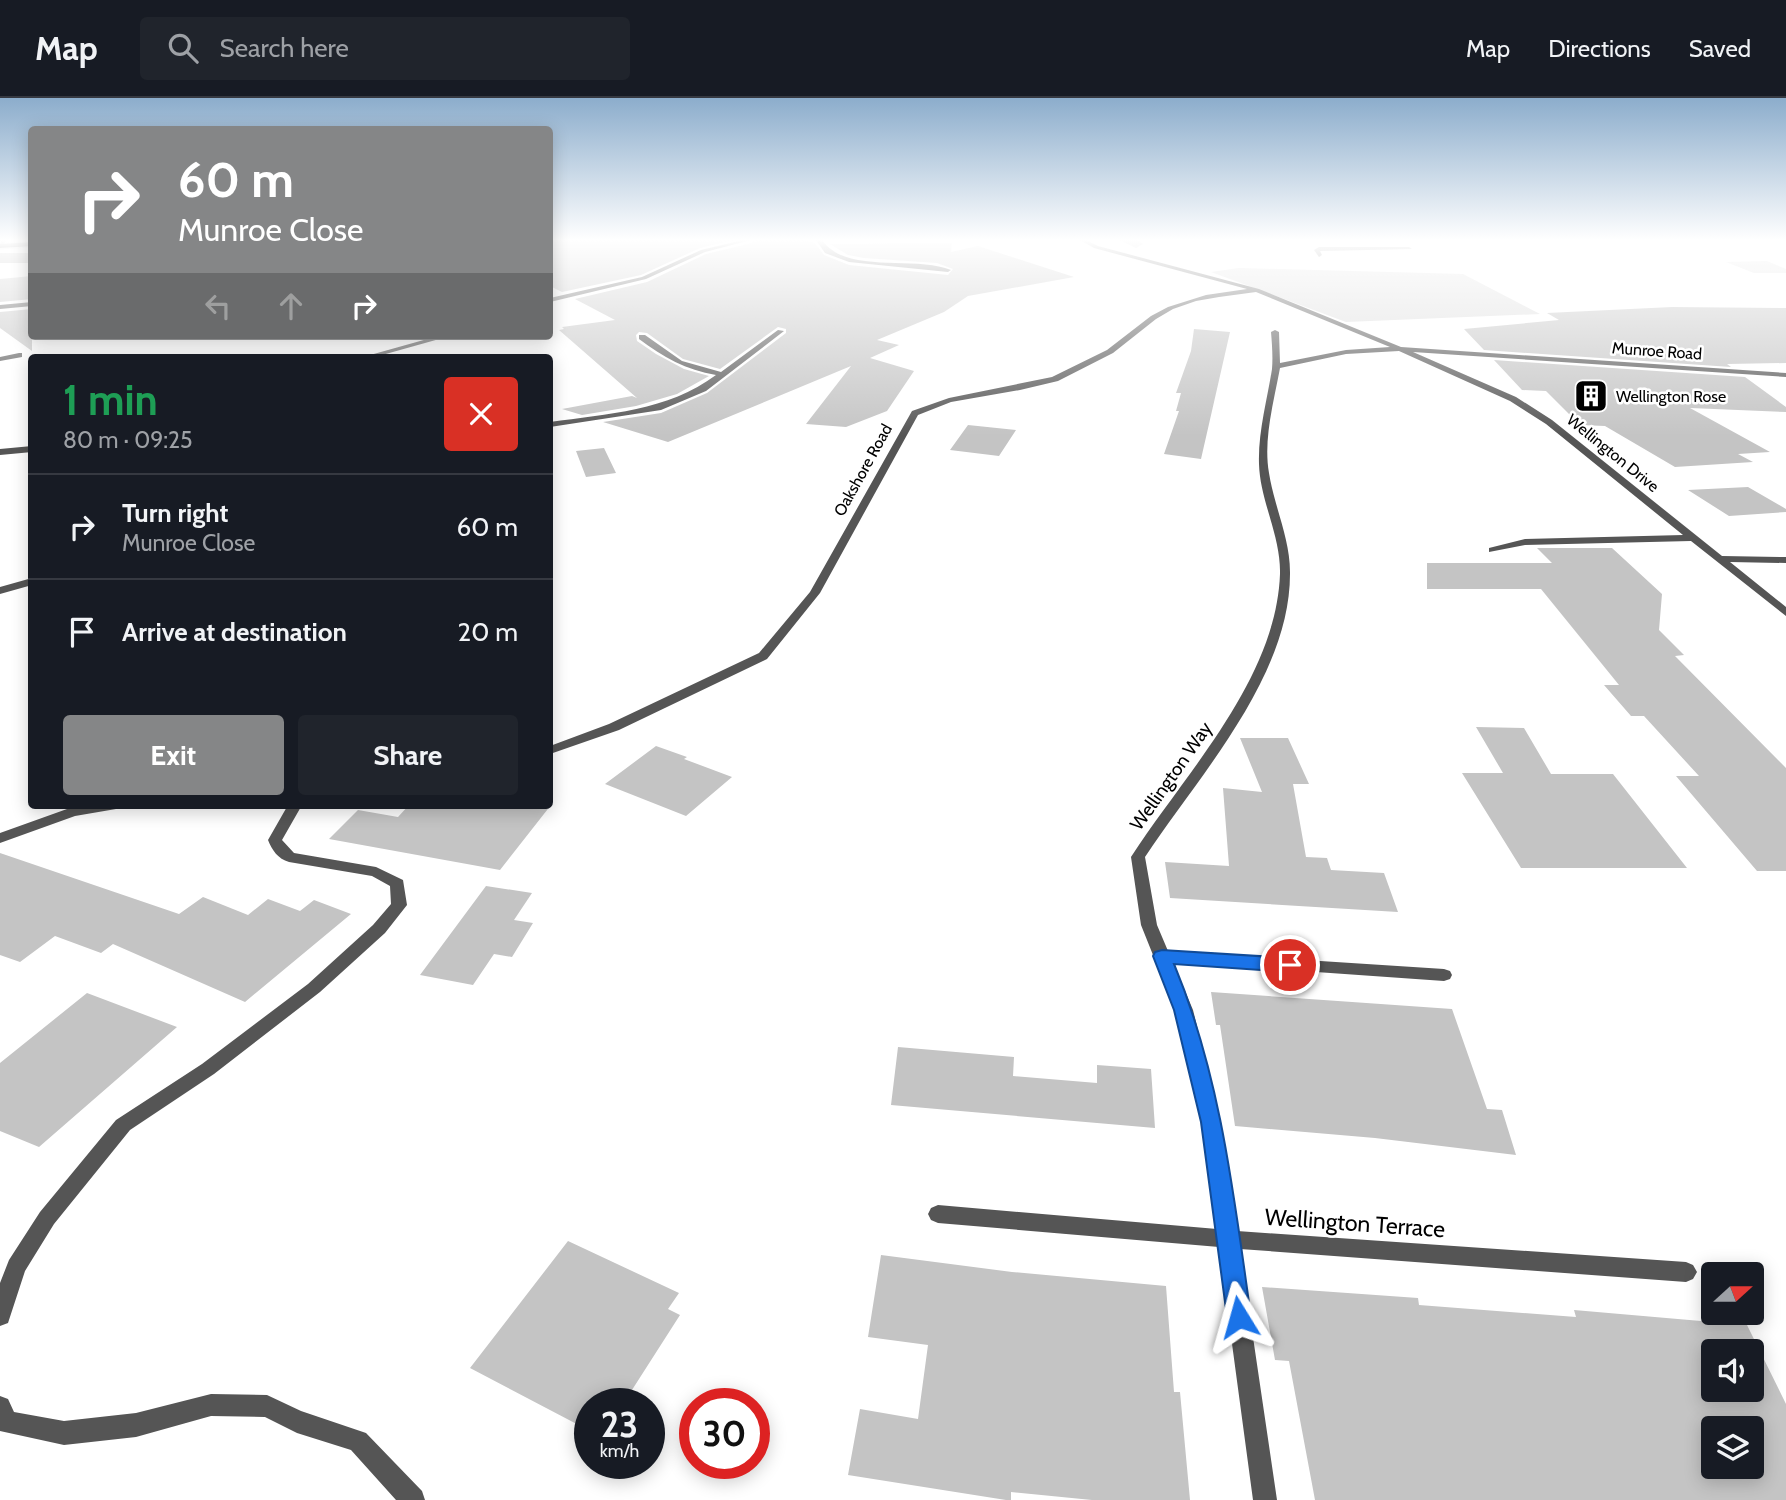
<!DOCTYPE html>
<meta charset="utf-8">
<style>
body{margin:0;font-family:Cabin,sans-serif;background:#20242c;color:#f1f3f6;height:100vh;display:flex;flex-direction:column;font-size:26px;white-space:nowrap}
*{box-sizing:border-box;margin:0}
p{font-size:23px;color:#9ea1a6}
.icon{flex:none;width:38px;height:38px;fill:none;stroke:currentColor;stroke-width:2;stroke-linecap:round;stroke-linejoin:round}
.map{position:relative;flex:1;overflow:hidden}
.side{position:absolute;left:28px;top:256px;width:525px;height:455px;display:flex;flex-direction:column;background:#171b24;border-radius:7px;box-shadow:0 4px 18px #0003}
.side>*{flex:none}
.guide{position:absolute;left:28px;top:28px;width:525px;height:214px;border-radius:7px;box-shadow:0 4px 18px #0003;background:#858687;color:#fff;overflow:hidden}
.needle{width:46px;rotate:69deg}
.controls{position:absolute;left:1701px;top:1164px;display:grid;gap:14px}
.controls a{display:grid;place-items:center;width:63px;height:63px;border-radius:7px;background:#171b24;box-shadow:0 4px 18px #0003;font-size:35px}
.speed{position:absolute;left:574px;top:1290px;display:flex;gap:14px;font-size:35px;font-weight:700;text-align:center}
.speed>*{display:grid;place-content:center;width:91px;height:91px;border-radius:50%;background:#171b24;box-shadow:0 4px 18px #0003;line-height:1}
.speed small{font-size:18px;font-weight:400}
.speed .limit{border:10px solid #d22;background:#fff;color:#111}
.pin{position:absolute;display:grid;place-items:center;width:60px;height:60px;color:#fff;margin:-30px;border:4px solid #fff;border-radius:50%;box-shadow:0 2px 7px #0007}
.me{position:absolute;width:77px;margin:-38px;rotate:352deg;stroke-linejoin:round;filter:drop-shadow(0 0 5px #0008)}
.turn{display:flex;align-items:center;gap:24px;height:147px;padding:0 35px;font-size:32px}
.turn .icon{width:91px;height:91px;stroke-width:2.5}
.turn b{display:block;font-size:49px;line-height:60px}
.lanes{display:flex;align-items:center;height:66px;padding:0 35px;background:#0003;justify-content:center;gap:35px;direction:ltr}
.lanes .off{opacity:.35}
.round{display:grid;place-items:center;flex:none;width:74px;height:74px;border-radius:7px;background:#20242c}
.summary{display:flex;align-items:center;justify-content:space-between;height:119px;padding:0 35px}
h1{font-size:42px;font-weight:700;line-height:52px;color:#1e9e55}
.button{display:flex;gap:14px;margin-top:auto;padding:14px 35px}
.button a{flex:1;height:80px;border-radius:7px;background:#858687;color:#fff;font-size:28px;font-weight:700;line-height:80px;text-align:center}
.button a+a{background:#20242c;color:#f1f3f6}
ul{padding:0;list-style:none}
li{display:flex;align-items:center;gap:21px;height:105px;padding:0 35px;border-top:2px solid #363941}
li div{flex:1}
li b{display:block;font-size:26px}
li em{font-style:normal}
header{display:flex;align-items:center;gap:42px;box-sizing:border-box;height:98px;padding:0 35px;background:#171b24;border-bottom:2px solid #363941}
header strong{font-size:33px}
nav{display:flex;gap:38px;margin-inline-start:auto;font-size:24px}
.search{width:490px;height:63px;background:#20242c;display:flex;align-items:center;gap:18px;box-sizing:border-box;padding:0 24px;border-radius:7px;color:#9ea1a6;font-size:26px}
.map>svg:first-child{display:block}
.green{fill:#dcdcdc}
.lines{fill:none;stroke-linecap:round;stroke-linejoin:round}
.canal{fill:#a3a3a3;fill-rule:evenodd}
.building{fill:#c4c4c4;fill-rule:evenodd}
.primary-casing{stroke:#dbdbdb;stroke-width:3}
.street{fill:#555;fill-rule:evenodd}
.primary{fill:#000;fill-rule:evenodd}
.route{fill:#1a73e8;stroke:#114b97;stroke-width:2}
.labels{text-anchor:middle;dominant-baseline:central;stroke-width:5;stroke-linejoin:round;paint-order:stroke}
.far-street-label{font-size:16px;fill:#000;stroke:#fff}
.far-poi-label{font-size:16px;fill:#000;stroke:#fff;text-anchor:start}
.street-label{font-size:19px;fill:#000;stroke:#fff}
.near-street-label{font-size:23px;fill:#000;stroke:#fff}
</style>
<header>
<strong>Map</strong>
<div class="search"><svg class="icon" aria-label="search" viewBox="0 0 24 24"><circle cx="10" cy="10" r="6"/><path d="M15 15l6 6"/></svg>Search here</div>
<nav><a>Map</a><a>Directions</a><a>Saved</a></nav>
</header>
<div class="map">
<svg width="1786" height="1402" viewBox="0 0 1786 1402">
<rect width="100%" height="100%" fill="#fff"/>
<path class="green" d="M1767,163L1786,171V175H1754L1726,164Z
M1239,170L1463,176L1540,216L1346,224L1211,174Z"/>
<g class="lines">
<path class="canal" d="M1119,142H1138L1143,146L1136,150Z
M0,155H32V165H0Z"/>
</g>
<path class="building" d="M550,142H733L700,150L641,177L562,194L550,188Z
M754,142H803L815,145L824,157L849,167L948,177L953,171L937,165L864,160L848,157L830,146L952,145L951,154L978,148L1074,179L968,198L944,214L877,242L899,247L870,260L914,273L887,313L846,329L806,326L851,268L668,344L603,324L661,315L707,295L786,235V231L778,229L720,271L683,261L647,235L639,234L636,237L637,243L656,256L684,271L709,278L677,296L636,308L582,317L562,311L632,298L637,300L559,232L564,231L562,229L615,222L575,201L647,184L706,156L752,145Z
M32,178V201L0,204V181Z
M1672,209L1786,210V265L1727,266L1731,269L1484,252L1464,231L1559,222L1547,215Z
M32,211V253L0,230V214Z
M1194,231L1230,234L1201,361L1164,356L1179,313H1176L1181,295H1176L1191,253Z
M1494,262L1745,279L1786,309V314L1690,310L1770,354L1738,356L1753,364L1675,369L1605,328L1580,327L1546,293L1522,292Z
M968,327L1016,332L999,358L950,352Z
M604,350L616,375L586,379L576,353Z
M1748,389L1786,411V414L1729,418L1688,392Z
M1537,450H1612L1662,496L1659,532L1684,557L1675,558L1786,670V773H1757L1676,678H1699L1644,618H1631L1604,587H1619L1541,491H1427V465H1552Z
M1476,629L1524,630L1551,676H1613L1687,770H1521L1462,675H1503Z
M1240,640H1288L1309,686H1293L1306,759L1327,760L1331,772L1384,775L1398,814L1170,800L1165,764L1229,768L1223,690L1262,694Z
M656,648L687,659L684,661L732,679L686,718L605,686Z
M409,707L452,710L455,707H551L500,772L329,741L358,712L398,719Z
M0,755L179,816L203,799L248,817L268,801L300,813L314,802L351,816L245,904L113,846L101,855L55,838L20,864L0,857Z
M486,788L532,795L514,822L533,825L512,859L494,856L473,887L420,877Z
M1211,894L1452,911L1487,1011L1502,1012L1516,1057L1375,1040L1235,1028L1220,927H1216Z
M87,895L177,929L39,1049L0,1033V965Z
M898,949L1014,959L1013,978L1097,985V967L1151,971L1155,1030L891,1007Z
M568,1143L679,1195L668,1211L680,1217L623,1306H590V1333L470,1270Z
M881,1157L1012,1174L1166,1188L1174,1294H1180L1190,1402H1092L1011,1394V1402H1006L848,1377L860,1311L918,1321L928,1247L868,1239Z
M1262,1189L1418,1200L1419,1207L1576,1219L1574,1212L1747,1227L1786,1306V1402H1315L1289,1263L1275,1262ZM1713,1253H1752V1292H1713ZM1713,1330H1752V1368H1713Z"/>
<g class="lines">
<defs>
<path id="primary" d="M32,144V148L0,150V146Z"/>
</defs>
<use href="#primary" class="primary-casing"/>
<path class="street" d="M1,142H7L0,149Z
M743,142H751L705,154L646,181L550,204V200L642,179L701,152Z
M816,142H822C846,177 915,157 951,172L948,174L849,164L825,155Z
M1080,142H1086L1098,148L1259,191L1401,249L1786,275V279L1413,254L1516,299L1552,322L1722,458L1786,459V465L1730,464L1786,509V518L1691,443L1525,447L1489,454V450L1525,441L1683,437L1546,326L1510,303L1399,253L1346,256L1280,270C1274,303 1263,341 1269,375C1274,408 1290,440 1290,474C1291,578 1200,676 1145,759L1157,827L1168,853L1444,871L1450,873L1452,877L1450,881L1444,883L1173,864L1193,912L1221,1024L1237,1133L1686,1164L1693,1167L1697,1174L1693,1181L1686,1184L1240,1151L1277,1402H1253L1219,1149L938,1125L931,1122L928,1116L931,1110L938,1107L1217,1131L1203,1024L1175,912L1141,827L1131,759C1186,674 1276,582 1280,476C1281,438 1260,403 1259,366C1258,334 1267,303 1272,271C1273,259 1272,246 1271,234L1275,232L1279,234L1280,265L1346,252L1390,249L1256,194L1219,199L1196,203L1173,211L1156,221L1113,255L1058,283L1020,292L951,304L918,317L820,495L767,561L619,632L550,656V648L609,626L759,555L810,494L912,313L949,300L1052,279L1107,252L1151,218L1168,209L1206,197L1247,191L1094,150Z
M1319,149H1409L1412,151L1320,153L1322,157L1319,159L1314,152Z
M32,204V208L0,211V207Z
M778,232L784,233L706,293L661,312L550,329V324C607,316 668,313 716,277C686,272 663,259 639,241V237H645L682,263L721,274Z
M438,238H450L375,259H363Z
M19,255H22V259L0,263V259Z
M32,348V354L0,357V351Z
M32,480V487L0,496V489Z
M89,707H123L116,711L75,718L0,745V735L67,711Z
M288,707H302L282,742L294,755L376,769L403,782L407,807L385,835L320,894L214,976L130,1032L54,1126L25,1173L8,1225L0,1228V1185L9,1162L40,1114L116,1022L202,966L308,886L373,827L391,806L390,788L372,778L289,764C278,761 272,752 268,742Z
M211,1296L267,1297L301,1313L366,1335L422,1393L425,1402H396L351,1352L297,1335L265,1319L211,1318L136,1339L64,1347L0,1333V1298L8,1301L14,1314L64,1323L136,1315Z"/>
<use href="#primary" class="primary"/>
</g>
<linearGradient id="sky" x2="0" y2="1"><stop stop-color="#8cadcc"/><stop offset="0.42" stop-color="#fff"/><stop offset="1" stop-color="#fff" stop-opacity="0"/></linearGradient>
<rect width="1786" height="338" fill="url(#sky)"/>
<path class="route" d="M1162,852L1290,860L1297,862L1299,867L1297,872L1290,874L1174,866C1221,979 1234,1099 1251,1219L1248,1227L1239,1231L1230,1227L1227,1219L1201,1024L1174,912L1153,858L1155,854Z"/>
<defs>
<symbol id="building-square" viewBox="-11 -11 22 22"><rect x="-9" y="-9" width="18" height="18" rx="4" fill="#000" stroke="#fff"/><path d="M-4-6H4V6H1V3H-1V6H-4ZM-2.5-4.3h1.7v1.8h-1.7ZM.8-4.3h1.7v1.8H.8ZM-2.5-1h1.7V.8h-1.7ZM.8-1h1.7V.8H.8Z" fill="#fff"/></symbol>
</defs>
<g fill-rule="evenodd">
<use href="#building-square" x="1572" y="279" width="38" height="38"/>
</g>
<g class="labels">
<g class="far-street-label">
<text transform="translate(1657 253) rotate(4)">Munroe Road</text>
<text transform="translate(1613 355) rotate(39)">Wellington Drive</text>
<text transform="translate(863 372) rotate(-61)">Oakshore Road</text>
</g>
<g class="far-poi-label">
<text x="1616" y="298">Wellington Rose</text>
</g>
<g class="street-label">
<text transform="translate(1171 678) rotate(-55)">Wellington Way</text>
</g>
<g class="near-street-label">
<text transform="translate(1355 1125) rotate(4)">Wellington Terrace</text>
</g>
</g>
</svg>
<div class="controls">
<a><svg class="needle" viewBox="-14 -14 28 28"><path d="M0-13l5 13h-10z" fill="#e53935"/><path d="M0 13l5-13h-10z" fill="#9ea1a6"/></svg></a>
<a><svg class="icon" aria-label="sound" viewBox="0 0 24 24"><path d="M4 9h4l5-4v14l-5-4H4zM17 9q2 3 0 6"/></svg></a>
<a><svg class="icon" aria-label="layers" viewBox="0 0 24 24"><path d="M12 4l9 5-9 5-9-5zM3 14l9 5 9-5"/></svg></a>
</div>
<div class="speed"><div>23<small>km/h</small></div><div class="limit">30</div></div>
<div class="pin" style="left:1290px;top:867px;background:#d93025"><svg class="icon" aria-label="arrive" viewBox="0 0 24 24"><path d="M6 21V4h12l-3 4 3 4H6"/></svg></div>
<svg class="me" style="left:1239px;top:1219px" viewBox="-20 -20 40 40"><path d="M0-17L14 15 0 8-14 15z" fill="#1a73e8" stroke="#fff" stroke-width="4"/></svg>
<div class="guide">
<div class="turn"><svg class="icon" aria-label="right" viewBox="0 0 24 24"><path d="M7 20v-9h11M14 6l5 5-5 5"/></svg><div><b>60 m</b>Munroe Close</div></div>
<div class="lanes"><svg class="icon off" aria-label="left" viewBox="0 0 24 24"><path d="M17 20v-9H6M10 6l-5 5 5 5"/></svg><svg class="icon off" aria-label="ahead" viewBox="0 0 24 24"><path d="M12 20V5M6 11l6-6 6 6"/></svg><svg class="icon" aria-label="right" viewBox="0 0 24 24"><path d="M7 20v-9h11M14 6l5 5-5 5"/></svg></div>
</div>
<section class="side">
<div class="summary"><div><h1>1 min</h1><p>80 m · 09:25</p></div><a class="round" style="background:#d93025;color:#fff"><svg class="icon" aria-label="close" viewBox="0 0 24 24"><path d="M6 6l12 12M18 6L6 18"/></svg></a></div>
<ul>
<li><svg class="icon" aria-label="right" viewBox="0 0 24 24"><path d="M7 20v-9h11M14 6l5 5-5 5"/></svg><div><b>Turn right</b><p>Munroe Close</p></div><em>60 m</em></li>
<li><svg class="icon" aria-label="arrive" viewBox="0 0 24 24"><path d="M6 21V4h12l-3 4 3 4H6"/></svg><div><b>Arrive at destination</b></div><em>20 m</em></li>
</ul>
<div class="button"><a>Exit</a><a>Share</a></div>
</section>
</div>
